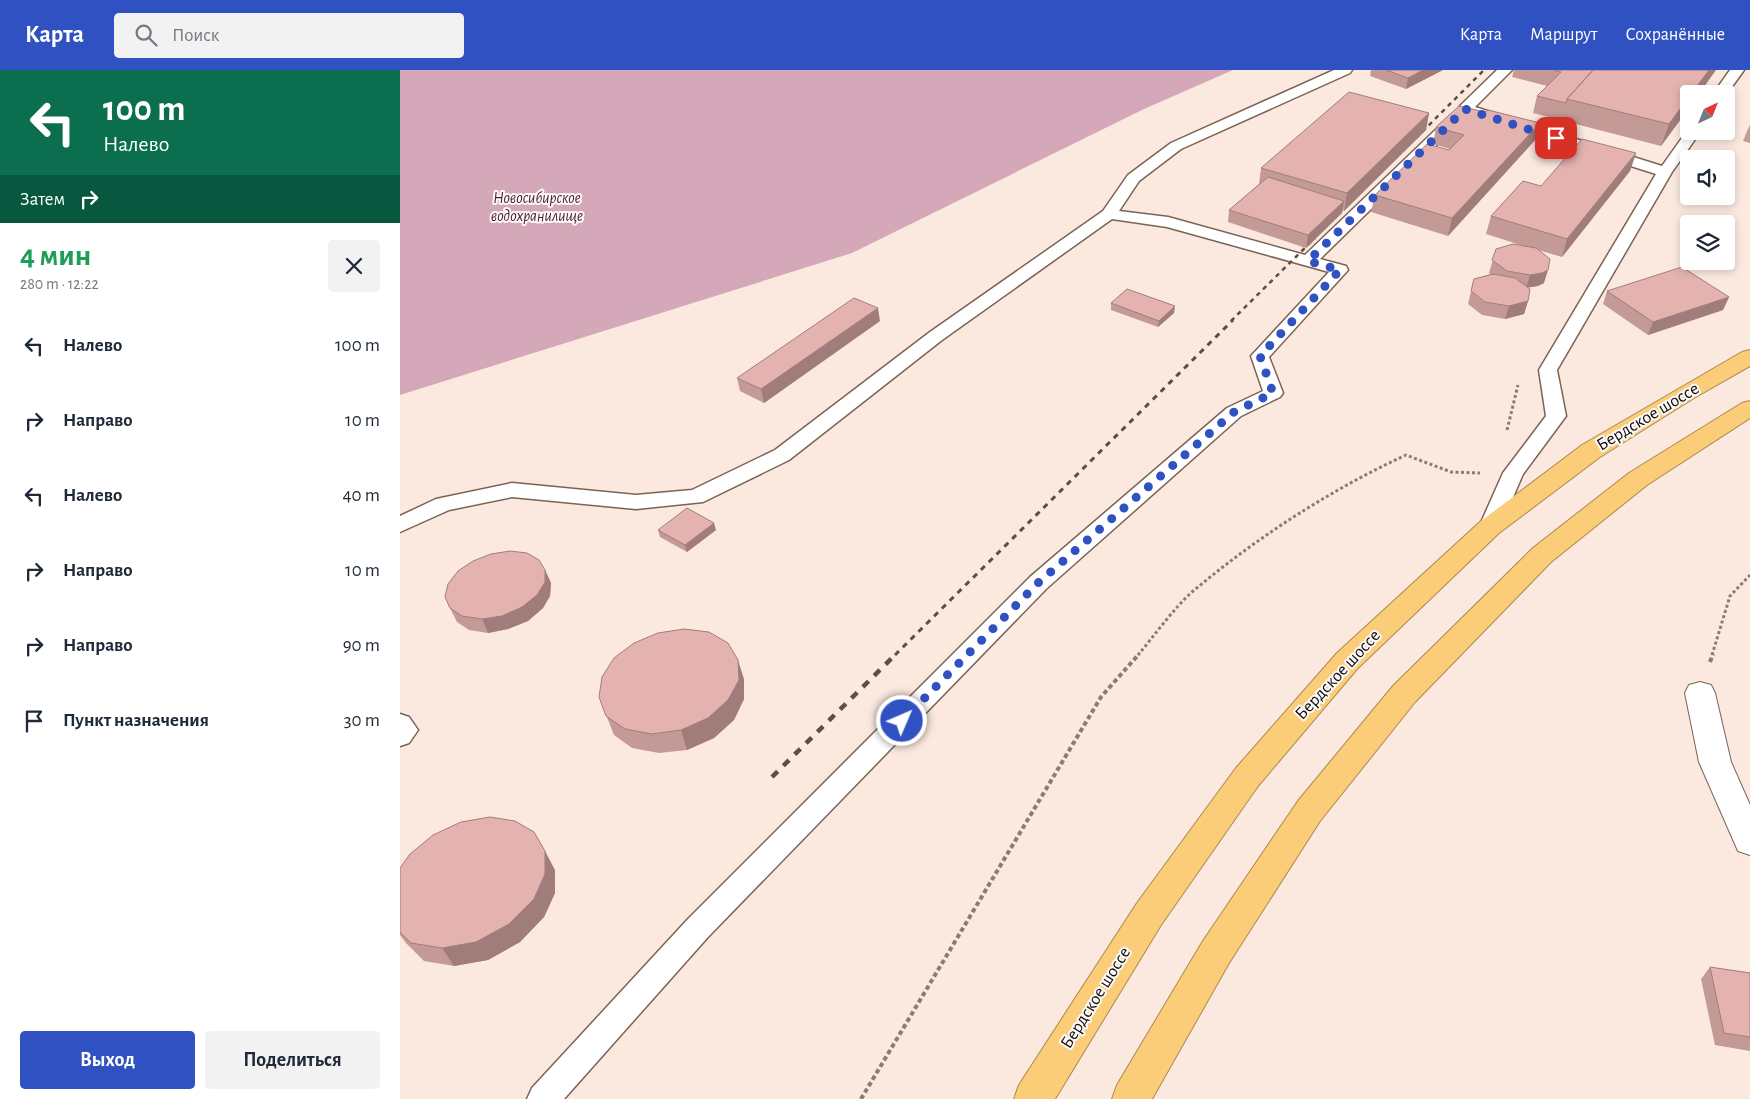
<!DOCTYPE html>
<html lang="ru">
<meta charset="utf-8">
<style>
body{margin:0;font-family:"Alegreya Sans",sans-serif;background:#f2f2f3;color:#1f2937;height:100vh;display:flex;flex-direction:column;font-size:19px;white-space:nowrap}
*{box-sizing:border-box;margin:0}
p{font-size:16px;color:#747a83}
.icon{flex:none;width:28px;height:28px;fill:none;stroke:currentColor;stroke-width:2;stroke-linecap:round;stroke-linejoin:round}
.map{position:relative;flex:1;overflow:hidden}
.side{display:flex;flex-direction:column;background:#fff;width:400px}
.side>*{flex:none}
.banner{background:#0b6e4f;color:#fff;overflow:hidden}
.needle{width:32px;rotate:43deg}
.controls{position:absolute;left:1280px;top:15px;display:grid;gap:10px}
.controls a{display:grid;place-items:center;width:55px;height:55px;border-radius:5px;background:#fff;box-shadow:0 2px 8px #0003;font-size:25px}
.pin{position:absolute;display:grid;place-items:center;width:42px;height:42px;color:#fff;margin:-21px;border-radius:10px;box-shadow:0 2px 8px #0006}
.me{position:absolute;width:55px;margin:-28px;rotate:45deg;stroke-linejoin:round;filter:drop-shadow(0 0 4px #0008)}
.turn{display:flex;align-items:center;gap:18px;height:105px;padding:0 20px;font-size:22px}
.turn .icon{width:65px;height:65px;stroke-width:2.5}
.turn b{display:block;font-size:35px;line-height:42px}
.then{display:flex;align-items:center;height:48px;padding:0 20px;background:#0003;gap:10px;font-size:19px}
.round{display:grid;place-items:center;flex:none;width:52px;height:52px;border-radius:5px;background:#f2f2f3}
.headline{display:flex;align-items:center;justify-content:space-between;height:85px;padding:0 20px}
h1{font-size:30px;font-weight:700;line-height:38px;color:#1e9e55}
.action{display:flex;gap:10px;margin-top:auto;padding:10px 20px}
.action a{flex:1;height:58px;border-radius:5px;background:#2f51c2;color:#fff;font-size:20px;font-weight:700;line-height:58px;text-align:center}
.action a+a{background:#f2f2f3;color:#1f2937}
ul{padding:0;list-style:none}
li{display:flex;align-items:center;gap:15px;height:75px;padding:0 20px}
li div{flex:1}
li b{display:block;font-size:19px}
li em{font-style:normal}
header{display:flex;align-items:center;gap:30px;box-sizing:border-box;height:70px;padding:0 25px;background:#2f51c2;color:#fff}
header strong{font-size:24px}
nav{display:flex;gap:28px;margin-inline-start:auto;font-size:18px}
.search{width:350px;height:45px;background:#f2f2f3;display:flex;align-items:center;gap:12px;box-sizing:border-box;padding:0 18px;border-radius:5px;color:#747a83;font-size:19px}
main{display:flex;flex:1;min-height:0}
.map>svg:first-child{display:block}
.water{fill:#d4a8b9}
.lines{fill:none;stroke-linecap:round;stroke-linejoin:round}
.lane-casing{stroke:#7b6354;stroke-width:3}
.street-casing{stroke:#7b6354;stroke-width:2}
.highway-casing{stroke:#aa8950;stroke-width:2}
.path-far1{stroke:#8a7c75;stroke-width:3;stroke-dasharray:3 2.5;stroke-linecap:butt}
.path{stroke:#8a7c75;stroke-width:4;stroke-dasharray:4.5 3;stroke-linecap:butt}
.lane{fill:#fff;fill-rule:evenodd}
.street{fill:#fff;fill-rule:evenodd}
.highway{fill:#fccd78;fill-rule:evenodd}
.rail-far2{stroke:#5a4e48;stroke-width:2.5;stroke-dasharray:4.5 4.5;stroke-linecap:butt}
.rail-far1{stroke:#5a4e48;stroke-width:3;stroke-dasharray:5.5 5.5;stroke-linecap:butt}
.rail{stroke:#5a4e48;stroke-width:4.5;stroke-dasharray:8 8;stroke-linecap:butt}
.wall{fill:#c49a97}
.shaded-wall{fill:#a07d7b}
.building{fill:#e4b3b0;stroke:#a07d7b}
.route{stroke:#2f51c2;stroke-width:9;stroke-dasharray:0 16.2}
.labels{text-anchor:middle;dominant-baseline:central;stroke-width:4;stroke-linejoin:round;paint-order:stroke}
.far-water-label{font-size:16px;font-style:italic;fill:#501a33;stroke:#fafafa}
.street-label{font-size:18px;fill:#130a05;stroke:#fafafa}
</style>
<header>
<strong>Карта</strong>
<div class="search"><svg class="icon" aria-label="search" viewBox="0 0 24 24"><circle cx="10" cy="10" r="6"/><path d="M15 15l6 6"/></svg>Поиск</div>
<nav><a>Карта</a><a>Маршрут</a><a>Сохранённые</a></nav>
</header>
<main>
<section class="side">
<div class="banner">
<div class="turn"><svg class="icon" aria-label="left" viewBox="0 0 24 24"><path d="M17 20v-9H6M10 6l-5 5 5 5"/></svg><div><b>100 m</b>Налево</div></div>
<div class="then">Затем<svg class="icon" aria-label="right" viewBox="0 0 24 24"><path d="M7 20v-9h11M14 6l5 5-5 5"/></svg></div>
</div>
<div class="headline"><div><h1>4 мин</h1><p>280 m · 12:22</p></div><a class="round"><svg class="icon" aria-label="close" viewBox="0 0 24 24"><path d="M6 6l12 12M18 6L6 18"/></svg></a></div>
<ul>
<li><svg class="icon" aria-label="left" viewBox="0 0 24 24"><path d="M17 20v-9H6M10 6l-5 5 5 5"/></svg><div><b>Налево</b></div><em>100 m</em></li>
<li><svg class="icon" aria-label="right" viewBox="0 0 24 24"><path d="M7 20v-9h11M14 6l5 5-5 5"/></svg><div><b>Направо</b></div><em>10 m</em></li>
<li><svg class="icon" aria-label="left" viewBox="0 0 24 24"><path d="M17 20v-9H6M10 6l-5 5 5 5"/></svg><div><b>Налево</b></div><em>40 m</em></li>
<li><svg class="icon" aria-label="right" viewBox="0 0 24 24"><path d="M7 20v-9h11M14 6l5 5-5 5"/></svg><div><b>Направо</b></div><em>10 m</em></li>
<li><svg class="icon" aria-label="right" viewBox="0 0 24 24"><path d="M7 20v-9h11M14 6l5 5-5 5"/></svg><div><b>Направо</b></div><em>90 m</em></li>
<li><svg class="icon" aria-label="arrive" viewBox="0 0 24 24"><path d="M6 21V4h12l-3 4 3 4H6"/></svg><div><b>Пункт назначения</b></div><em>30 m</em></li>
</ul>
<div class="action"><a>Выход</a><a>Поделиться</a></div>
</section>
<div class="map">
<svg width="1350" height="1029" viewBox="0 0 1350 1029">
<rect width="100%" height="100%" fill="#fbe9e0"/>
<path class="water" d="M0,0H833L744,39L452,183L0,325Z"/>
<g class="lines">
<defs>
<path id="lane" d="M934,0H952L950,3L781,79L739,111L719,141L768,147L905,185L1051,45H1061L1063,48L1061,51L920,189L946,196L948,200L869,287L883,323L880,327L841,346L646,519L308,867L164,1029H127L132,1018L288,849L630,507L827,338L863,321L851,286L929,202L767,157L712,149L542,270L389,390L303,432L236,439L112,427L49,440L0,462V446L36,429L112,413L236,425L292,420L375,380L530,262L703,141L728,105L771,73Z
M1097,0H1112L1075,37L1262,96L1289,58V61H1301L1272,102L1157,300L1166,346L1123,404L1098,462L1090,464L1082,462L1079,457L1103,403L1146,346L1139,300L1256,104L1060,42L1058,39L1060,36Z
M1330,0H1344L1326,25L1313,24Z
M0,644L9,647L18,660L9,673L0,676Z"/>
<path id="street" d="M1300,612L1311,615L1315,623L1331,692L1350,735V785L1338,781L1299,692L1285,623L1289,615Z"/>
<path id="highway" d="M1350,280V296L1294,328L1200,387L1099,463L957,599L858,716L761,855L655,1029H614L619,1015L737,833L836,698L937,583L1081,451L1182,375L1342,282Z
M1350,331V348L1247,415L1151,492L1015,632L920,751L829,893L752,1029H712L717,1015L803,871L898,731L993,616L1133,478L1229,403L1342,333Z"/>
</defs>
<use href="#lane" class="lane-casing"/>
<use href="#street" class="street-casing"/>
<use href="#highway" class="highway-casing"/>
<path class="path-far1" d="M1107,360L1118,315
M738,585C754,566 774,538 792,522C856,468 930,420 1006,385L1051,402L1080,403
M1312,585L1330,526L1350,505"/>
<path class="path" d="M1310,592L1313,584
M461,1029L701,627L739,584"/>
<use href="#lane" class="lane"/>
<use href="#street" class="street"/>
<use href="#highway" class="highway"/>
<path class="rail-far2" d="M1016,68L1084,0
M831,251L915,168"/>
<path class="rail-far1" d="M495,585L833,250"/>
<path class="rail" d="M372,707L496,584"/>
</g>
<path class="wall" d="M971,0H1043L1006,19L970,6Z
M1114,0H1316L1289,24V38L1261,76L1133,43L1137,26L1147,16L1112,7Z
M1029,43L1026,60L944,141L943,140L942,143L906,178L828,152L829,140L859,114L861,98Z
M1350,55V73L1343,71L1348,59Z
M1036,57L1135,70L1048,166L971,142L975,125L1050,79L1033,74Z
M1236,83L1230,101L1162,187L1138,180L1144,213L1138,216L1128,217V231L1124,244L1105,249L1082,245L1068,234L1074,209L1091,204L1089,203L1096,179L1127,177L1086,164L1091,146L1141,116Z
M1207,221L1329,227L1323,240L1248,265L1203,234Z
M711,233L774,243L758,257L711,240Z
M480,251L364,333L340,321L337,308Z
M258,460H316L287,482L260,467Z
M145,500L151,513L150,526L143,538L128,551L108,559L88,563L69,560L57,552L50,538Z
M344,609V629L334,650L314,668L287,680L259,683L232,678L214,665L199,627Z
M0,798L155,800V823L144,847L120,872L88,890L54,896L24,891L6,873L0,865Z
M1310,897L1350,903V981L1315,975L1301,909Z"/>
<path class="shaded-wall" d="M1023,0H1043L1006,19L1008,8Z
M1309,0H1316L1299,24H1291Z
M1289,27V38L1261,76L1269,54Z
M1029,43L1026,60L944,141L947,123Z
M1140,53L1135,70L1048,166L1052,148Z
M1236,83L1230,101L1162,187L1167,169Z
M944,131L942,143L906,178L908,165Z
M1148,200L1144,213L1138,216L1126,218L1130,205Z
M1329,227L1323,240L1248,265L1253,252Z
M1128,231L1124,244L1105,249L1109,236Z
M775,236L774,243L758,257L759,251Z
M478,238L480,251L364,333L361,319Z
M314,453L316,460L287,482L285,475Z
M145,500L151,513L150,526L143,538L128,551L108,559L88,563L82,549Z
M338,590L344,609V629L334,650L314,668L287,680L281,660Z
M145,781L155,800V823L144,847L120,872L88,890L54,896L42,878Z"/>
<path class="building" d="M986,0H1023L1008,8Z
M1154,0H1193L1167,29L1166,33L1137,26L1161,2Z
M1193,0H1309L1291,24H1289V27L1269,54L1167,29Z
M949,22L1029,43L947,123L861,98Z
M1059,36L1085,42L1088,40L1140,53L1052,148L975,125L1027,74L1049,80L1064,65L1036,57Z
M1182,69L1236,83L1167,169L1091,146L1123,111L1141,116Z
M868,107L944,131L908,165L829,140Z
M1113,174L1136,178L1150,189L1148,200L1142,203L1130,205L1107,201L1092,190L1096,179Z
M1282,197L1329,227L1253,252L1207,221Z
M1093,204L1115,208L1130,219L1128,231L1109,236L1085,232L1071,221L1074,209Z
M727,219L775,236L759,251L711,233Z
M454,228L478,238L361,319L337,308Z
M287,438L314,453L285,475L258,460Z
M110,481L127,483L139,490L145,500V512L137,525L122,537L102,546L82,549L62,546L50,538L45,527L48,514L58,501L73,491L91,484Z
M284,559L309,562L328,573L338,590L339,610L328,630L308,648L281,660L252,664L225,659L206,646L199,627L202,607L214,588L234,573L258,563Z
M90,747L115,751L134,762L145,781V804L134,829L109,854L76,872L42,878L11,873L0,862V798L10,784L33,765L61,752Z
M1310,897L1350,903V967L1324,963Z"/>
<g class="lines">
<path class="route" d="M502,651L638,513L834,342L873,323L860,286L940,200L908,191L1065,39L1156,68"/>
</g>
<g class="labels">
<g class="far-water-label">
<text x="137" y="128">Новосибирское<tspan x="137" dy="18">водохранилище</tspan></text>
</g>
<g class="street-label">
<text transform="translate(1248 347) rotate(-31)">Бердское шоссе</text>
<text transform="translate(938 605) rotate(-47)">Бердское шоссе</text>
<text transform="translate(696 928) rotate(-58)">Бердское шоссе</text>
</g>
</g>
</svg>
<div class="controls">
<a><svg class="needle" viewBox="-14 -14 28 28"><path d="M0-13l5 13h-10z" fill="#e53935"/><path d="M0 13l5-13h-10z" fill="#747a83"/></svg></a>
<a><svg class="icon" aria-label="sound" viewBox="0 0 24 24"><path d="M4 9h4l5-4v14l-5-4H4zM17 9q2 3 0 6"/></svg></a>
<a><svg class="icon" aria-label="layers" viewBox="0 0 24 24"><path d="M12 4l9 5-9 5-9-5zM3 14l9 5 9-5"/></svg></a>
</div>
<div class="pin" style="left:1156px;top:68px;background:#d93025"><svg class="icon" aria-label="arrive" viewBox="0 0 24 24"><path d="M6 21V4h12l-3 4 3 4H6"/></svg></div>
<svg class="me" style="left:502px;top:651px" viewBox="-20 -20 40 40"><circle r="17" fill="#2f51c2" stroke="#fff" stroke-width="3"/><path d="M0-11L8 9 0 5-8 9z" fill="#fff"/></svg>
</div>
</main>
